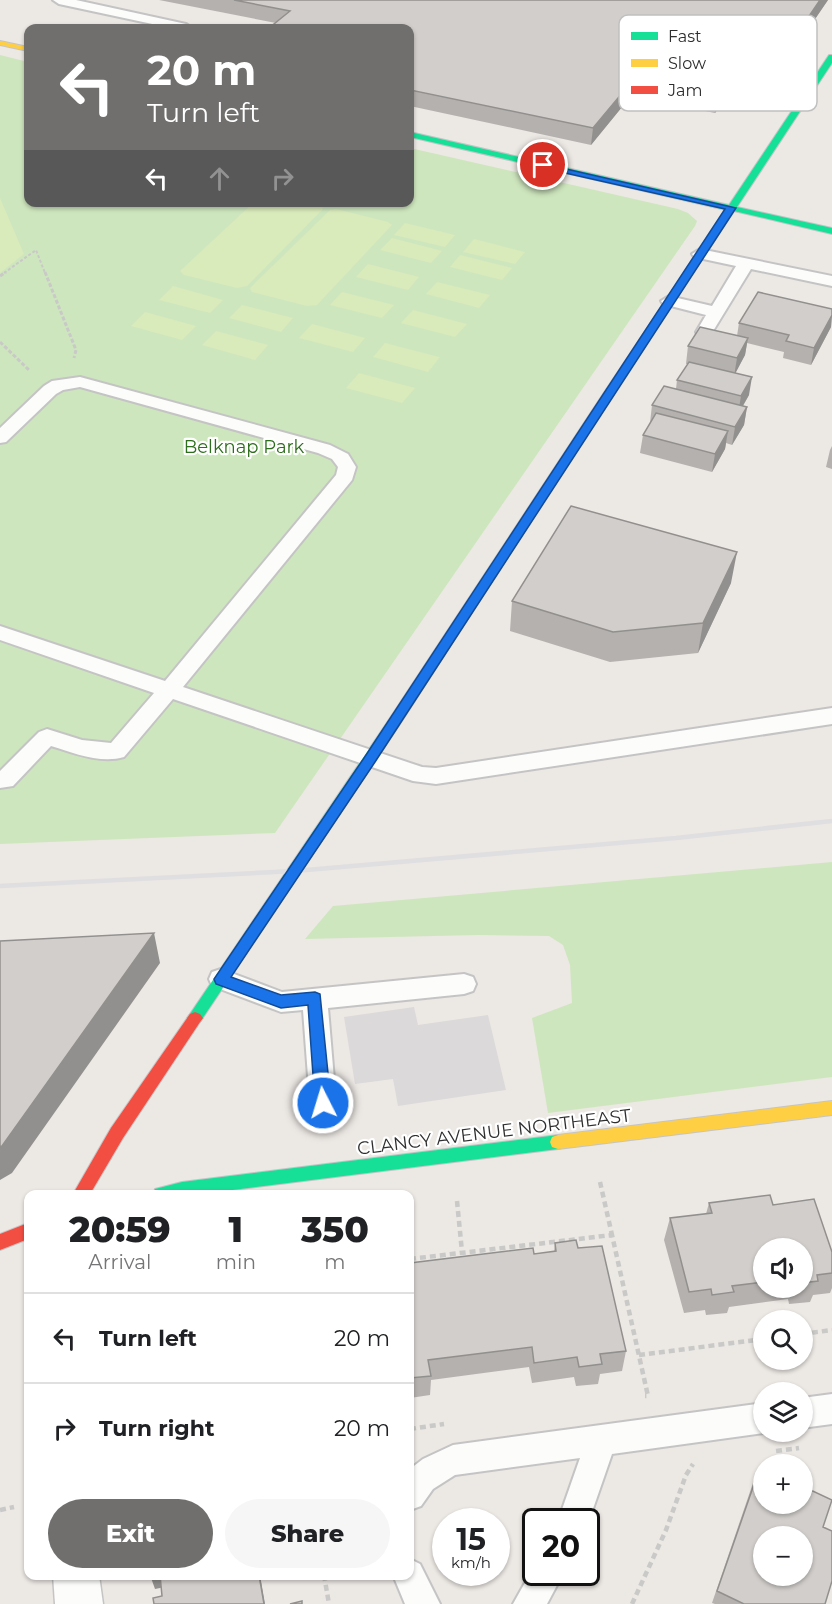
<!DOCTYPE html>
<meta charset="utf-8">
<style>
body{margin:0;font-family:Montserrat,sans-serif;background:#f6f6f6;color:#202124;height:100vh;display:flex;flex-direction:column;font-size:22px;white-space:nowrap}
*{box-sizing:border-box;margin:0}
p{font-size:20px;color:#757577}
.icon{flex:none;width:33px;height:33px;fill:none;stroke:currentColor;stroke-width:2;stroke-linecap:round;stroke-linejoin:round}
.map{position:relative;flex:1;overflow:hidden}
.details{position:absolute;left:24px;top:1190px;width:390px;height:390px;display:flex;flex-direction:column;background:#fff;border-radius:12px;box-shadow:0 2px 4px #0004}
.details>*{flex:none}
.hud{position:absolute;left:24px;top:24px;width:390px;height:183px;border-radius:12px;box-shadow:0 2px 4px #0004;background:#706f6e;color:#fff;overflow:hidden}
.controls{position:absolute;left:753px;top:1238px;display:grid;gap:12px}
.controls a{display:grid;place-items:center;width:60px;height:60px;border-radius:50%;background:#fff;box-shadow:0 2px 4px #0004;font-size:30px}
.speed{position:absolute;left:432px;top:1508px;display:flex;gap:12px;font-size:30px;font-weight:700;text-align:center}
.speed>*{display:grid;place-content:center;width:78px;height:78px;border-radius:50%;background:#fff;box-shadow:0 2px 4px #0004;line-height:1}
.speed small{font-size:15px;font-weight:400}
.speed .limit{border:3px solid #111;border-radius:9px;background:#fff;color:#111}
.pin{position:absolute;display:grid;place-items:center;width:51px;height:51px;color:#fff;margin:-26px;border:3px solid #fff;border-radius:50%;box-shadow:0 2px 6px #0007}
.me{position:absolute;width:66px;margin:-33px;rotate:355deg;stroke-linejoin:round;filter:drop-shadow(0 0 4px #0008)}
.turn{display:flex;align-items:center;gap:21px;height:126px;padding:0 24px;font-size:27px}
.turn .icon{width:78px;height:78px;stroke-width:2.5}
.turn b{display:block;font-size:42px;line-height:51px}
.lanes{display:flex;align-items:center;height:57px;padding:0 24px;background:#0003;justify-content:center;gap:30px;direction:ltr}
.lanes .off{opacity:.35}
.eta{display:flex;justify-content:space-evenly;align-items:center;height:102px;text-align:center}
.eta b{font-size:36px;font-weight:800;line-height:42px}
.cta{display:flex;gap:12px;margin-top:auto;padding:12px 24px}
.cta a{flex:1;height:69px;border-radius:36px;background:#706f6e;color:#fff;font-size:24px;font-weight:800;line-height:69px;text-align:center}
.cta a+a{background:#f6f6f6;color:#202124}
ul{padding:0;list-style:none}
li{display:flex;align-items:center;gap:18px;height:90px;padding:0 24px;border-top:2px solid #e0e0e0}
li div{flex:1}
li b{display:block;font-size:22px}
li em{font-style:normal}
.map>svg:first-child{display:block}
.industrial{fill:#dcd9db}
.green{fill:#cee6be}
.pitch{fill:#d9eabb}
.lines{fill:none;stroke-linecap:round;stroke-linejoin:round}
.lane-casing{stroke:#c5c4c5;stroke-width:4}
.street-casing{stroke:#c5c4c5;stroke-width:3}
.fast-casing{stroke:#c5c4c5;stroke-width:2}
.slow-casing{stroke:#c5c4c5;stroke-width:2}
.jam-casing{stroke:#c5c4c5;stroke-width:2}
.path-far2{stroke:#c9c9c8;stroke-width:2;stroke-dasharray:3 2;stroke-linecap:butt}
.path-far1{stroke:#c9c9c8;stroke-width:3;stroke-dasharray:4 2;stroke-linecap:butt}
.path{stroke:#c9c9c8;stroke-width:4.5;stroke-dasharray:6 4;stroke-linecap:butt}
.lane{fill:#fcfcfb;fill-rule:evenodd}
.street{fill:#fcfcfb;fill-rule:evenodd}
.fast{fill:#16e098;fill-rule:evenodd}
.slow{fill:#ffcf43;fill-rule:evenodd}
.jam{fill:#f24e42;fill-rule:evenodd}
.rail{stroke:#dfdfe1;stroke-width:4.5}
.wall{fill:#b4b1af;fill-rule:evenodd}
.shaded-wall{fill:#92908e}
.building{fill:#d1cecb;stroke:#92908e;stroke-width:1.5;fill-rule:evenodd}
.route{fill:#1a73e8;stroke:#114b97;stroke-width:1.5}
.labels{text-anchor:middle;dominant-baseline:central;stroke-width:4.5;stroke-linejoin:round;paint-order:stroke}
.park-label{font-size:18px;fill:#2c6e1b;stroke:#fff}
.street-label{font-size:18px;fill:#2e2e2e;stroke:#fff}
.key{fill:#fff;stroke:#c0c0c0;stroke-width:1.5}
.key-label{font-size:16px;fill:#2e2e2e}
</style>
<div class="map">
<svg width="832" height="1604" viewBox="0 0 832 1604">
<rect width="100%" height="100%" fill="#ece8e4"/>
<path class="industrial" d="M414,1007L418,1025L488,1015L506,1090L398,1106L393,1079L355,1084L344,1017Z"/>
<path class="green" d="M0,55L28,62V202H410V148L678,209L688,213L697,221L695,226L275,833L0,844Z
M832,862V1077L548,1113L532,1018L572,1003L570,965L563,945L549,936L478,935L305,939L333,906Z"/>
<path class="pitch" d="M0,198L24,254L0,273Z
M253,203L310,202L321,205L323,209L247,286L237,288L184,275L180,271Z
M336,209L388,222L392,225L317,305L307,306L252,292L250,288L330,210Z
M405,223L455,235L445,247L394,235Z
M392,238L442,251L431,263L380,250Z
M474,239L525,252L515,264L463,252Z
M460,255L512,268L502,280L450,267Z
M368,264L419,277L408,290L356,277Z
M437,282L490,295L479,308L426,294Z
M173,286L223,300L210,313L159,300Z
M342,292L394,305L382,318L330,305Z
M242,305L293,318L281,332L229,318Z
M413,310L467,324L455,337L401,323Z
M145,312L196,326L182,340L131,326Z
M312,324L365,338L353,352L299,338Z
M216,331L268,345L255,360L202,345Z
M385,343L439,357H440L428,372L373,357Z
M359,373L415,388L402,403L346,388Z"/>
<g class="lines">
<defs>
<path id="lane" d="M53,0H76L186,24L192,28H171L59,4Z
M700,249L832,276V286L751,269L710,336H698L696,332L706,315L663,304L661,301L669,296L712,306L736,266L694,257L692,254Z
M80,377L330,445L348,454L356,467L352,480L183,687L422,767L436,768L832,708V724L436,784L413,781L173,699L124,757C101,764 73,753 51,746L13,786L0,788V771L39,732L47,729L82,740L111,743L154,693L0,640V626L165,681L336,475L338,467L332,459L318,453L80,387L63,390L56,394L6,442L0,443V428L44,386L52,381Z
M221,969L282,992L464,974L473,977L476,984L473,991L464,994L328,1008L336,1103L332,1111L323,1114L314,1111L310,1103L303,1010L281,1012L212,986L209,979L212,972Z
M832,1394V1424L802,1428V1398Z
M764,1403V1431H769L764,1433L612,1454L586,1529V1521H558L580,1458L455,1475L433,1489L421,1506L410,1510V1469L423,1459L453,1445Z
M410,1559L420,1564L440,1604H405L393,1575H410Z
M536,1563V1572H564L547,1604H513Z"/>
<path id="street" d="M53,1575H99L103,1604H55Z"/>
<path id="fast" d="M829,55H832V63L737,207L832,228V234L734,211L613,394L608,397L603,394L726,210L410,137V132L729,205Z
M393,719L398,721L399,724L398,727L200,1022L195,1024L190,1022L187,1018L190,1014L388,721Z
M558,1135L564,1137L566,1142L564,1147L558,1149L201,1194H153L155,1189L182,1182Z"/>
<path id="slow" d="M0,41L28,47V51L0,45Z
M608,391L613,394L398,727H388L387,724L388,721L603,394Z
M832,1101V1115L558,1149L552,1147L550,1142L552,1137L558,1135Z"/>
<path id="jam" d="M195,1012L200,1014L203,1018L200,1022L123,1138L90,1194H73L111,1128L190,1014Z
M28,1223V1239L0,1250V1234Z"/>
</defs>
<use href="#lane" class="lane-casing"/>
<use href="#street" class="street-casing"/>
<use href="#fast" class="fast-casing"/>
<use href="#slow" class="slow-casing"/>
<use href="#jam" class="jam-casing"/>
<path class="path-far2" d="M4,273L36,250L45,273"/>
<path class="path-far1" d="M45,272L76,350L74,358
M0,276L6,272
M0,342L30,371"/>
<path class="path" d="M600,1182L612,1235
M457,1201L462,1252
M410,1259L612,1235L648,1396H645
M802,1334L832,1330
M639,1355L764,1339
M410,1429L444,1424
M776,1451L799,1448
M0,1510L14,1507
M324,1575L329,1604
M632,1604L666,1530L686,1475L693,1464"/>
<use href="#lane" class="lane"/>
<use href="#street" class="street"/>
<use href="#fast" class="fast"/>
<use href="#slow" class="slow"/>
<use href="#jam" class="jam"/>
<path class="rail" d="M0,886L295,871L676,838L832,821"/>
</g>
<path class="wall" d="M159,0H828L798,44L771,38L715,113L631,96L591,145L410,106V28L276,23Z
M832,309L831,327L811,365L783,358L784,352L747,343L745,355L735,373L749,395L743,406L747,407L744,425L732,445L726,443L725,449L712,472L640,453L643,435L650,423L652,405L676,389L677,380L688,364H686L688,346L737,336L739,323Z
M832,446V469L826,467L830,450Z
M731,583L698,653L610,662L510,631L512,601Z
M709,1203L773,1205L832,1252V1288L830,1293L813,1295L810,1302L789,1304L788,1299L729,1307L727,1313L706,1315L705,1310L684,1313L664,1240L670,1218L706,1214ZM764,1248H802V1287H764Z
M555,1243L578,1248L626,1351L622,1371L600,1374L598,1384L576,1386L574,1377L532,1383L529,1367L431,1380L430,1395L410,1398V1263L554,1252Z
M760,1467L823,1527L825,1604H715L712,1603L754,1480Z"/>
<path class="shaded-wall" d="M820,0H828L798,44L801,28Z
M774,23L771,38L715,113L717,97Z
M633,80L631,96L591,145L593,128Z
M832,315L831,327L811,365L814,348Z
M748,338L745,355L734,376L737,358Z
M752,377L749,395L738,414L741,396Z
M747,407L744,425L732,445L735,427Z
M728,431L725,449L712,472L715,454Z
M737,552L731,583L698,653L703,623Z
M154,933L160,963L12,1173L0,1180V1147Z
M150,1575H161L165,1587L155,1589Z
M259,1575H260L265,1604H264Z"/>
<path class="building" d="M234,0H820L801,28L774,23L717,97L633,80L593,128L410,90V28H269L290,11Z
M758,292L832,309V315L814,348L786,341L789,335L739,323Z
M700,327L748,338L737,358L688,346Z
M689,362L752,377L741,396L677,380Z
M664,386L747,407L735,427L652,405Z
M656,413L728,431L715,454L643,435Z
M571,506L737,552L703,623L613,632L512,601Z
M154,933L2,1146L0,1147V941Z
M770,1195L773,1205L814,1199L832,1252V1273L817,1275L818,1281L802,1283V1248H764V1282L732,1286L734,1292L712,1295L711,1289L689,1292L670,1218L712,1213L709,1203Z
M576,1240L578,1248L602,1246L626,1351L600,1354L602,1364L579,1367L577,1357L534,1363L532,1347L428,1360L431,1376L410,1378V1263L533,1248L534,1254L556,1251L555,1243Z
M760,1467L764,1468V1503H802V1486L832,1500L823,1527L832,1531V1581L825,1604H744L717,1591ZM764,1536H802V1575H764Z
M160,1575H259L264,1604H154L153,1598L162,1596Z
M302,1601V1604H290Z"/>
<path class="route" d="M540,163L736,208L375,762L231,977L281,995L315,992L320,994L331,1103L329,1108L323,1110L318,1108L315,1103L308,1005L281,1008L216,984L214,979L366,755L725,209L543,168L540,167Z"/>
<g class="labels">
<g class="park-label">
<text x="244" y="447">Belknap Park</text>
</g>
<g class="street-label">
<text transform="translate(494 1132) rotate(-7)">CLANCY AVENUE NORTHEAST</text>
</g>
</g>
<rect x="619" y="15" width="198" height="96" rx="9" class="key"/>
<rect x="631" y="32" width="27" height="8" fill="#16e098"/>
<rect x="631" y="59" width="27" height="8" fill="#ffcf43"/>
<rect x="631" y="86" width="27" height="8" fill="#f24e42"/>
<g class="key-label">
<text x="668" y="42">Fast</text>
<text x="668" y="69">Slow</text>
<text x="668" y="96">Jam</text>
</g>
</svg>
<div class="controls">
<a><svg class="icon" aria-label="sound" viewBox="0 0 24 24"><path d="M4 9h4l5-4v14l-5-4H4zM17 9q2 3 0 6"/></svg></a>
<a><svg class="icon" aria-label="search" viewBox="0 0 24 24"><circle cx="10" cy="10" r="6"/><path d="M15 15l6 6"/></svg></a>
<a><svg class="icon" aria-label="layers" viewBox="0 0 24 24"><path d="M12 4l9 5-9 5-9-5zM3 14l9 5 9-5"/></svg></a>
<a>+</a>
<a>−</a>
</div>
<div class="speed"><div>15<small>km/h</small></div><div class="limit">20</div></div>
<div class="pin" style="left:543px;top:165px;background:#d93025"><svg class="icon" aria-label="arrive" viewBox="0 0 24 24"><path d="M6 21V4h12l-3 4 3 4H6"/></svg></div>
<svg class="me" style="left:323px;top:1103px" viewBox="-20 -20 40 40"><circle r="17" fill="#1a73e8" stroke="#fff" stroke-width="3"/><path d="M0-11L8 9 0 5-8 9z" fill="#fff"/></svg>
<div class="hud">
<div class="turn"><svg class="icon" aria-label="left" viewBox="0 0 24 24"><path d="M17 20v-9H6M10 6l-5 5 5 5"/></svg><div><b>20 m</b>Turn left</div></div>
<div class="lanes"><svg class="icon" aria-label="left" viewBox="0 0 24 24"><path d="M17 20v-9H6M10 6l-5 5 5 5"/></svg><svg class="icon off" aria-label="ahead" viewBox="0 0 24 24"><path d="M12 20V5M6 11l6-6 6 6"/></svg><svg class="icon off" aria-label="right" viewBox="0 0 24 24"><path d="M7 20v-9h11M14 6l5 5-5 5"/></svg></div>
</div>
<section class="details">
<div class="eta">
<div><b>20:59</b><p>Arrival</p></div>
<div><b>1</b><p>min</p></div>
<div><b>350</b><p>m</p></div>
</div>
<ul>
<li><svg class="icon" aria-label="left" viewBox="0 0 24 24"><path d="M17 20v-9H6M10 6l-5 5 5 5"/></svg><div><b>Turn left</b></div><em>20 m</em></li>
<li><svg class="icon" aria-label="right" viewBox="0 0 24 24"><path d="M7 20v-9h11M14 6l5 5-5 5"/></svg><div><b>Turn right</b></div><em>20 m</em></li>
</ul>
<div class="cta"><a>Exit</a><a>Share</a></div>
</section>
</div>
